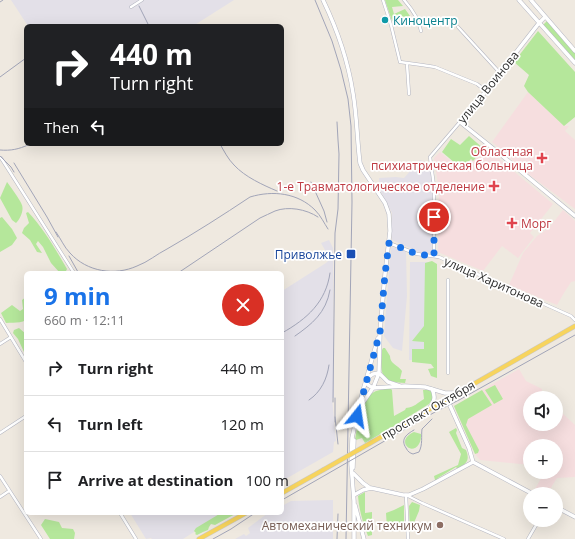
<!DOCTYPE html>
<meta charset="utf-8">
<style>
body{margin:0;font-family:"Open Sans",sans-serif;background:#f2f2f2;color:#202124;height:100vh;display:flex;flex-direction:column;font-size:15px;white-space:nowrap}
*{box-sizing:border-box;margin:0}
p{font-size:13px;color:#757577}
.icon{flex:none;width:22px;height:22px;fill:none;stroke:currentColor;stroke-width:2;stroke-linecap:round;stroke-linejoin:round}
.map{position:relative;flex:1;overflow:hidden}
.drawer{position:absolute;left:24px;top:271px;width:260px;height:244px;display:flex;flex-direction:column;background:#fff;border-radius:6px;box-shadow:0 4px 16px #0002}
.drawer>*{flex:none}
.top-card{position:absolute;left:24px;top:24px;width:260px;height:122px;border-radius:6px;box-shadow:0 4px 16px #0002;background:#202124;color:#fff;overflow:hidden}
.tools{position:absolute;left:523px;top:391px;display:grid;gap:8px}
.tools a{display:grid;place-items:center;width:40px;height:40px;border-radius:50%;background:#fff;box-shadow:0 4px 16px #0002;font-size:20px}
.pin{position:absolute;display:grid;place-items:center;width:34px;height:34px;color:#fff;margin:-17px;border:2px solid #fff;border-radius:50%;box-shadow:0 1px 4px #0007}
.me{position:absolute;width:44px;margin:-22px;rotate:15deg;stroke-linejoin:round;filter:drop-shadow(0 0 3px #0008)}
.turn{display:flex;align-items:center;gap:14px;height:84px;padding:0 20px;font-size:18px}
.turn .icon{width:52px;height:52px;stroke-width:2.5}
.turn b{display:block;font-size:28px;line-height:34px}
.then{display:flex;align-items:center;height:38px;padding:0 20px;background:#0003;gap:8px;font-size:15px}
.round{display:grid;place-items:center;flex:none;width:42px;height:42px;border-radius:21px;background:#f2f2f2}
.headline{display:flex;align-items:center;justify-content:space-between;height:68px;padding:0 20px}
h1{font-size:24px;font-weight:700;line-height:30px;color:#1a73e8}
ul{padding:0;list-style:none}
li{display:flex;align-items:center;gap:12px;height:56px;padding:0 20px;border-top:1px solid #e0e0e0}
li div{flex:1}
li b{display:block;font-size:15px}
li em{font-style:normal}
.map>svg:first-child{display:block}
.industrial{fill:#e3e0e8}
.medical{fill:#f6dedf}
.green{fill:#b5e79b}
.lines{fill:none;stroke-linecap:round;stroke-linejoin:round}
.street-casing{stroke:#b4b6c1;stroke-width:3.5}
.secondary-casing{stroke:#b4b6c1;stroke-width:4.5}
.primary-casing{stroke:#c9c9c9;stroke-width:5}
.street{stroke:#fff;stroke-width:2.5}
.secondary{stroke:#fff;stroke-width:3.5}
.primary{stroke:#f7d45d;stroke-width:4}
.tram{stroke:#a2a5b8;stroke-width:1}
.rail{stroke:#a2a5b8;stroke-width:1}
.primary-bridge-casing{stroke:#c9c9c9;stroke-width:5;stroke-linecap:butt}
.primary-bridge{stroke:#f7d45d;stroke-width:4}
.route{stroke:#1a73e8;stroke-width:7;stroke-dasharray:0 12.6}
.culture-dot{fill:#0f9aa8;stroke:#fff;stroke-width:1.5}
.health-dot{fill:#e0444e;stroke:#fff;stroke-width:1.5}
.transit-dot{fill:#1a4fb4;stroke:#fff;stroke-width:1.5}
.education-dot{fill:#8d6e63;stroke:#fff;stroke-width:1.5}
.labels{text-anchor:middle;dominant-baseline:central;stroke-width:3.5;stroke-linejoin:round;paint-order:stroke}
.culture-label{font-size:12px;fill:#0d838f;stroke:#fff;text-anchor:start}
.street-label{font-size:12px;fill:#2e2e2e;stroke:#fff}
.health-label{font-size:12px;fill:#be3a42;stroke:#fff;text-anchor:end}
.transit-label{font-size:12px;fill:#164399;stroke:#fff;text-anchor:end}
.education-label{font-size:12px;fill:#785e54;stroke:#fff;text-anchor:end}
</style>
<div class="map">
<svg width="575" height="539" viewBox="0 0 575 539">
<rect width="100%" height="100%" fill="#efe9e0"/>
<path class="industrial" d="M11,0H234L193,26H28Z
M420,160L430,164L433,186L432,253L419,252L392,240V213L380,190L379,178L396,177L404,178Z
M329,240L333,248L334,398H332L336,441L334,442L333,452L282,481V291L326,263L329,260V257L321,243Z
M391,247L400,249L406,252L407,296L402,351L393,348L384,336Z
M410,262H429L428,360H409Z
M333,500V539H235L244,534L246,536L250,533L248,528L268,513H282V506L291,501Z
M130,513H220L218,514L219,516L183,539H152L151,538L146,539Z"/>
<path class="medical" d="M528,92L564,126H569L565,131L575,140V209L531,176L492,142Z
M486,148L553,204L530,233L534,237L518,258L502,246L483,271L438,252L439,191L434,158L440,152L463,171L471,161Z
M563,210L575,221V281L571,282L564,293L557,305L509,285L523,253L537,236L549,228Z
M519,369L526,381L542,389L541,398H530V424H556V412L560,411L575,425V477L557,478L547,494H544L535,489L543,475V472H556V446H530V465L480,460L475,454L454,406Z"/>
<path class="green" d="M385,0H398L403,6L392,7L394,14L405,9L410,16L392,21Z
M547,21L575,53V60L543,25Z
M538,31L575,72V117L564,126L528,92L524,86L529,75L514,62Z
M469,136L484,149L473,161L471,159L462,169L442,152L451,139L460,145Z
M7,182C10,186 21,201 22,205C24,211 20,219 16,223L12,220L0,198Z
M28,212C44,229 56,250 67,269L66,271L60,273L51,263L43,247L38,241L36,244L42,253L37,252L30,240L22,233L24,228L29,223L26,213Z
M2,217L12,229L17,238L12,245L0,252V218Z
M432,261L437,264V378L431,376L428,369L434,368L431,364L412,362V349H424V342L412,341L424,326L425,263Z
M26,297V320C20,324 13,322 6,323L1,313L12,305L20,311L23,309L22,300Z
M19,328L26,334V353L24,352L18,339L13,333L14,330Z
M383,348H385L390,356C390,364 398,365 402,371L400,379H406L405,383C378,382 381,372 382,350Z
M495,385L503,399L494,404L485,390Z
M385,389H391L392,390L394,416L405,410L406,408C415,407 417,403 424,399L423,390H429L432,392L433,398L429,404L394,426L365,443L362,438L356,440H355C358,425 360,398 376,391C378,390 382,390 385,389Z
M482,390L492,405L468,419L466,425L479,450L478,453L475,454L454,406Z
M456,428L457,430L456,433L462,448L466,450C470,460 467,463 458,469L456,467L438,478L437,480H435L434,476L458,465L461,454L449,432Z
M414,432L421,434C421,437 421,441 419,444C411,457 395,440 414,432Z
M365,492V513L372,512V535L368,536C363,523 359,510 358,496Z
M412,502L420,505L419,511L410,532L409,506Z
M404,505V528L399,527L387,529L386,513L394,510Z
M221,513H237L215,525L211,524L209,527L208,530L203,532L197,535L195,534L196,533L194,531L196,528Z
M45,519L59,522L62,528L73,529L75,533L74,539H50L41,525Z"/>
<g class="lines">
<defs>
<path id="street" d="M383,0L391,25L400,62L422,65L435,67L477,84L486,91
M404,0C412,9 419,19 421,31
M131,7L142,0
M458,27L500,73
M407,64L409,94
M1,158L74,273
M389,243L417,254L439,257L571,316L575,320
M434,256V186L430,157L460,122
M448,280V373
M0,319L26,362
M0,344L11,337
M0,433L26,416
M0,476L41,539
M406,495L422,503L504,539
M406,495L408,539
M0,497L9,491
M120,513L136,539
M528,539L539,520"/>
<path id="secondary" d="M323,0C337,29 348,61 353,93C357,116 357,140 360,163L363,170L385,203L389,214L390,231L385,274L380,332L379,373L373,388L358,410
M519,0L575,63
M531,0L575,51
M545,17L539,23L464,119L460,122L500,154L575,216
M379,373L388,382L400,386
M367,378L373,374L379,373
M367,382L368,385L373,388L405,386L425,387L445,393H457
M447,399L469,448L473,462L533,494
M429,409C434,402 436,397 432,389
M353,468L354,440
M353,473L363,483L370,488
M354,495L363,490L371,488L403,495H409L423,489L473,462
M355,505L364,539
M556,507L575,517
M354,539V501L351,464L352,438L362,394L378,338"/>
<path id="primary" d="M360,449L575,326
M282,493L323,470
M199,539L246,513"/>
</defs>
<use href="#street" class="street-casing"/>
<use href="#secondary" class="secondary-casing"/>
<use href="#primary" class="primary-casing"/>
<use href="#street" class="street"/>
<use href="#secondary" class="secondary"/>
<use href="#primary" class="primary"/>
<path class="tram" d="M414,430C407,434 400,439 406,448C408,452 410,453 413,454L419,452C423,444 421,437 422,429L432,419
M282,500L435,412L459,400L575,335
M213,539L231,529L255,513"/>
<path class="rail" d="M315,0L332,41L341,70L348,99L351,126L352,202L346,539
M0,2L3,0
M139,6L149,26
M0,77L26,58
M220,144C224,151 228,159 234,165C245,177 263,185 277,191
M0,150C11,151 19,149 28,145
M0,156L11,167L14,172
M14,163L47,217L58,237
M311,182L324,211L327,222
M56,232C61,239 64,247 70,253C87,272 115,276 137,266C148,262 157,254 167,249C195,233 223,215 250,197C273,190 298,193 315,210C321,216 324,223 328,229
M69,256L78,272L81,273
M178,273L260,218C265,216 270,213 275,211C288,206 306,209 318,217
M282,333C307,319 326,302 330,273
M295,336C312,324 326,313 330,290
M335,398V422
M309,400C321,392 327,379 329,365
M333,402L335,233L338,209L339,154L338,140L337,122
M335,417L338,444
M337,539L338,514"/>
<defs>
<path id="primary-bridge" d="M323,470L360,449"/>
</defs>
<use href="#primary-bridge" class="primary-bridge-casing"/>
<use href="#primary-bridge" class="primary-bridge"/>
</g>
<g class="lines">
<path class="route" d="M357,416L380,332L385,274L389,243L417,254L434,256V217"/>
</g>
<circle class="culture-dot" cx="385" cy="20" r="4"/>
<g class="health-dot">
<path d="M540 152h4v4h4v4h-4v4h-4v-4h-4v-4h4z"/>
<path d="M492 180h4v4h4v4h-4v4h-4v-4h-4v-4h4z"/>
<path d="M510 217h4v4h4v4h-4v4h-4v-4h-4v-4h4z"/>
</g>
<rect class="transit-dot" x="346" y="249" width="10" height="10" rx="2"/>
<circle class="education-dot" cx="440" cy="525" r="4"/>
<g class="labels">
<g class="culture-label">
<text x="393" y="20">Киноцентр</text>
</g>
<g class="street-label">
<text transform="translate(488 87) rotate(-51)">улица Воинова</text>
<text transform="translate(494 282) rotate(24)">улица Харитонова</text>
<text transform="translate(428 410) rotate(-30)">проспект Октября</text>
</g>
<g class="health-label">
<text x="533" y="151">Областная<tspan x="533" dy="14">психиатрическая больница</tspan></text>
<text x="485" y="186">1-е Травматологическое отделение</text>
<text x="521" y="223" text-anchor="start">Морг</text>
</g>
<g class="transit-label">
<text x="342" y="254">Приволжье</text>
</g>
<g class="education-label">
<text x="432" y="525">Автомеханический техникум</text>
</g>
</g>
</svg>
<div class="tools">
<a><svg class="icon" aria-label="sound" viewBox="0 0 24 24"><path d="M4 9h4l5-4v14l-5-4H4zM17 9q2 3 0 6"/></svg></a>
<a>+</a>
<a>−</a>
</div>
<div class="pin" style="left:434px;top:217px;background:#d93025"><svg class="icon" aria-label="arrive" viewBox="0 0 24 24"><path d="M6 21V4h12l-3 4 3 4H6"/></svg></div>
<svg class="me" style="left:357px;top:416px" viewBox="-20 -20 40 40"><path d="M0-17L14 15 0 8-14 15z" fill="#1a73e8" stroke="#fff" stroke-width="4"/></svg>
<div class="top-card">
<div class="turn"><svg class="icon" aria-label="right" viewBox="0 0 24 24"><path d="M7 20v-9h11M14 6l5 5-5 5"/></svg><div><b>440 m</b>Turn right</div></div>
<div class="then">Then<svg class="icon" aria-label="left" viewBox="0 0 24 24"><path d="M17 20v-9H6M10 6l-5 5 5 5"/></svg></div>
</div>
<section class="drawer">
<div class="headline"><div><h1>9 min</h1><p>660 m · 12:11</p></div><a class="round" style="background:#d93025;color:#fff"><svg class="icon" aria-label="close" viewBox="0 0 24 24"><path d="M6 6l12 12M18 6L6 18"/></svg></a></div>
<ul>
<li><svg class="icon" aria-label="right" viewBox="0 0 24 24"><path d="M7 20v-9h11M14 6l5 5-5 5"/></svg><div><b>Turn right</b></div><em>440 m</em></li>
<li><svg class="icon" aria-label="left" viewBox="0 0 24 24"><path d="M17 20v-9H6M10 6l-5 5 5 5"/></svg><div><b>Turn left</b></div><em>120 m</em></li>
<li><svg class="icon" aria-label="arrive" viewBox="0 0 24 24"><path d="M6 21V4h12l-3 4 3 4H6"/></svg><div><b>Arrive at destination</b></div><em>100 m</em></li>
</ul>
</section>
</div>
